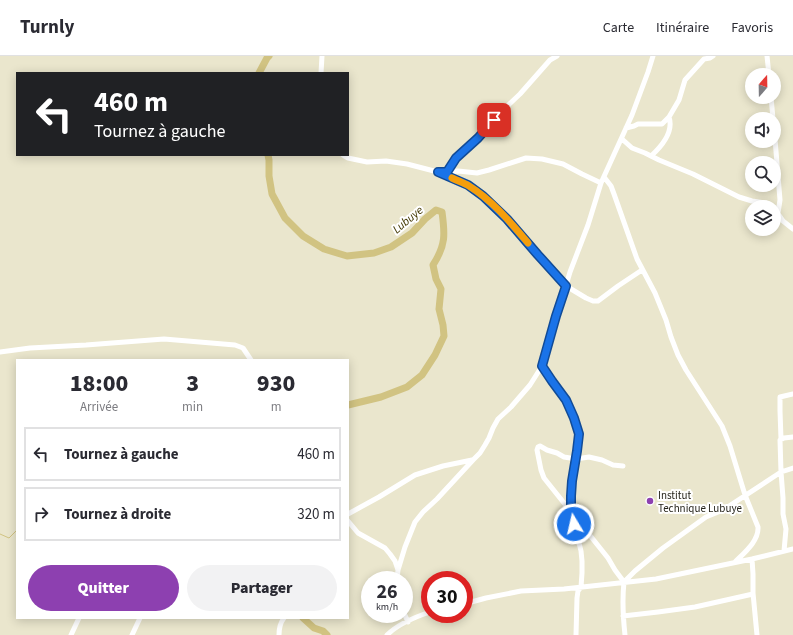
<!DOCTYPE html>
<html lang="fr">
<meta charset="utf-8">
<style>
body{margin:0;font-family:"Source Sans 3",sans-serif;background:#f2f2f3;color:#2b2b33;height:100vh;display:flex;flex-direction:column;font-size:15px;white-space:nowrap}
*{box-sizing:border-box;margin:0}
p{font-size:13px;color:#7c7c81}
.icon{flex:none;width:22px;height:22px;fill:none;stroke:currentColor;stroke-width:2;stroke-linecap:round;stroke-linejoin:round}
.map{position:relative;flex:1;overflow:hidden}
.sheet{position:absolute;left:16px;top:303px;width:333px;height:260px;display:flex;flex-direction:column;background:#fff;border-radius:0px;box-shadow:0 2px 10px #0003}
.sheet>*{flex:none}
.banner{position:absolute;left:16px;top:16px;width:333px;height:84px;border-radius:0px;box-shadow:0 2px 10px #0003;background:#202124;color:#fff;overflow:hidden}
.needle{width:26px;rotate:20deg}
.controls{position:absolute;left:745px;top:12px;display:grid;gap:8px}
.controls a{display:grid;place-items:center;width:36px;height:36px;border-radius:50%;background:#fff;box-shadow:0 2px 10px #0003;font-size:20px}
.speed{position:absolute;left:361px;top:515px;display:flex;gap:8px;font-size:20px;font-weight:700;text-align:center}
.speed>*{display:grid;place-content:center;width:52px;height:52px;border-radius:50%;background:#fff;box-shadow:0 2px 10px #0003;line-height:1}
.speed small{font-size:10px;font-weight:400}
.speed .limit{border:6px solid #d22;background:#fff;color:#111}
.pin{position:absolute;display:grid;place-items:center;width:34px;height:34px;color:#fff;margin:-17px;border-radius:8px;box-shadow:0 2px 6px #0006}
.me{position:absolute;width:44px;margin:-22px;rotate:351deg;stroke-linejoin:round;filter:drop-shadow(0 0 3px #0008)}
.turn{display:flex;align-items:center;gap:14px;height:84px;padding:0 12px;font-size:18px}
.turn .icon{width:52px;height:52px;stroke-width:2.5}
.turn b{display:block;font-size:28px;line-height:34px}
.eta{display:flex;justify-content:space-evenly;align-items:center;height:68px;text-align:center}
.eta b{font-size:24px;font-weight:800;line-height:28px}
.button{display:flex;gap:8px;margin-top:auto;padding:8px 12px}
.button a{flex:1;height:46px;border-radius:24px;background:#8d40b0;color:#fff;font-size:16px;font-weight:800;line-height:46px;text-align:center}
.button a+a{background:#f2f2f3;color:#2b2b33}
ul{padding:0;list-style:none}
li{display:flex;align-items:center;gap:12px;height:54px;margin:0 8px 6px;padding:0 4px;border:2px solid #e1e1e2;border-radius:0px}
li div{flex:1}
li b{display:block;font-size:15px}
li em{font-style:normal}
header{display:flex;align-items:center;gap:24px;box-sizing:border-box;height:56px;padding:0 20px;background:#fff;border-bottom:1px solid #e1e1e2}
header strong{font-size:19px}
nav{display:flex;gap:22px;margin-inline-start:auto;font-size:14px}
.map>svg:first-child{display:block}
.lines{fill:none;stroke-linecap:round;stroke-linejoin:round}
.stream{stroke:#d1c382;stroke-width:1}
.river{stroke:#d1c382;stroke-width:7}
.minor{stroke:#fff;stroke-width:5}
.route-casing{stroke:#114b97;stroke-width:10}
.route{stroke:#1a73e8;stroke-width:7}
.slow{stroke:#f59e0b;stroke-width:7}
.poi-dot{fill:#8d40b0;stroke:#fff;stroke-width:1.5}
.labels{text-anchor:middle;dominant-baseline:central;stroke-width:4;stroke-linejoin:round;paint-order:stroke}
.poi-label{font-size:11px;fill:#26241b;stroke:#fff;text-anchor:start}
.water-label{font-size:12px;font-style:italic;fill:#413701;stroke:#fff}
</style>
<header>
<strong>Turnly</strong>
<nav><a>Carte</a><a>Itinéraire</a><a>Favoris</a></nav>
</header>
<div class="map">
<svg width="793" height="579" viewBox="0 0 793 579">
<rect width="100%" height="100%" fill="#eae6cd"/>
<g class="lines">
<path class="stream" d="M0,478L9,482L17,474"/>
<path class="river" d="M259,17L267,2L269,0
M268,99L269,104V120L272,138L285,162L303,180L324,193L347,200L374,197L391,191L412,177L425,163L436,154L442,156C445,178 446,189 433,209L436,223L441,233L439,253L443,269L444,280L435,299L422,319L407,331L381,341L348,349
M303,562L314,572L323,575L327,579"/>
<path class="minor" d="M767,0L769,19
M321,17L322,0
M771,41L773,63
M774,71L780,144L778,157
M626,72L634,70L638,68H662L669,61L679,44L685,24L704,3L710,2L713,0
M622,83L632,92L645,97L659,104L693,118L739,141L752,145L766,147L772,151
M343,99L348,102L367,106L386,105L407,108L438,116L458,115L477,117L489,114L526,102L542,103L563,108L582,118L601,127
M651,100C662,90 674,76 669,61
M447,116L456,102L468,92L488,71L501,56L520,38L550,4L557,0
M441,117L468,129L483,140L507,163L538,199L566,230L586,242L593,245H598L618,230L642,214
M604,121L611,130L614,138L637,203L655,237L666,264L671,281L678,299L686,314L722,370L730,390L745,439L758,471C759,485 744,497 735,506
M776,155L783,165L793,173
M0,296L30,292L86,289L164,283L235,289L243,292L251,304
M542,310L552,325L566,344L574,362L579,378L577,395L572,425L571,440V455L581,495L582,505V517L581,531L578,535L577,542L576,579
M781,383L780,355V341L793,338
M623,410L613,409L602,404L589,401L576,403L564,401L557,397L547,394L540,390L538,391L537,394L541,414L544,422L608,502L615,514L624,526L635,515L663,492L706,461L723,454L781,416L780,384L784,382L793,381
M348,458L379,441L415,419L443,410L472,404
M348,465L358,477L385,492L390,498L395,505L398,514L397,524
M784,495L786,473L783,458V442L781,416L793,412
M752,503L753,518V537L757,579
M398,514L405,491L415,466L423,456L437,443L473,404L480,397L485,389L489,382L493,372L498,363L511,351L530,329L542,310L570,216L588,169L601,127L632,59L648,16L653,0
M624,526C622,544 623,561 625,579
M464,548L486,542L521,535L564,533L656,523L752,503L793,493
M404,557L408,566
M623,560L658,556L695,551L753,538
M71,579L79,562
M132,579L140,562
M279,579C279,573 280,567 284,562
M387,579C398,568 415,561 430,556"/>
</g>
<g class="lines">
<defs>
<path id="route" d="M494,64L478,82L456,102L447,116H438L468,129L483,140L507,163L538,199L566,230L556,260L542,310L552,325L566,344L574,362L579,378L577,395L572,425L571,440V456L574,468"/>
</defs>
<use href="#route" class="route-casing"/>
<use href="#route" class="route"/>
<path class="slow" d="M452,122C458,125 464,127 469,130C492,144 511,167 528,187"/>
</g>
<circle class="poi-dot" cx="650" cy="445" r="4"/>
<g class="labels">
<g class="poi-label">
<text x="658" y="439">Institut<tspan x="658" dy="13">Technique Lubuye</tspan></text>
</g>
<g class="water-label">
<text transform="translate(408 164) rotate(-40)">Lubuye</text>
</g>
</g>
</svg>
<div class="controls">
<a><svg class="needle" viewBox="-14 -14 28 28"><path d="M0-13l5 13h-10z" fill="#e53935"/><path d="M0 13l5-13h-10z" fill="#7c7c81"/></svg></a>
<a><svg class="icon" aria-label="sound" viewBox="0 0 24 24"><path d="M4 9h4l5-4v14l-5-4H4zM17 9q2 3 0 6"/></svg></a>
<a><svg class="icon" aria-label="search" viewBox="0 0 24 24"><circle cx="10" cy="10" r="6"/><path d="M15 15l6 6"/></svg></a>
<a><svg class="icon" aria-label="layers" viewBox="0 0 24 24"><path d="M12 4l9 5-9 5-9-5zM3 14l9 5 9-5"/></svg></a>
</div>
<div class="speed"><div>26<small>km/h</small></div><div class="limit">30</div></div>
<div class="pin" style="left:494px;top:64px;background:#d93025"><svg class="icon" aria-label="arrive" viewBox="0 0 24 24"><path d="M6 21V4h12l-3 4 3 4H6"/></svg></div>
<svg class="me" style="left:574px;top:468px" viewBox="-20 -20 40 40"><circle r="17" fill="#1a73e8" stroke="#fff" stroke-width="3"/><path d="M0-11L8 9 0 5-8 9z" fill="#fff"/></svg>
<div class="banner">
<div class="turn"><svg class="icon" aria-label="left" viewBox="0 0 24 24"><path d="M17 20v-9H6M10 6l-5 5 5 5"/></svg><div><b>460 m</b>Tournez à gauche</div></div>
</div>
<section class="sheet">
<div class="eta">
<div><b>18:00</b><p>Arrivée</p></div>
<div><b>3</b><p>min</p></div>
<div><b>930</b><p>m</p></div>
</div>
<ul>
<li><svg class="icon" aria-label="left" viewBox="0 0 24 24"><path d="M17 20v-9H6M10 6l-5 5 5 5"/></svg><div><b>Tournez à gauche</b></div><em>460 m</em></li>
<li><svg class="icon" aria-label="right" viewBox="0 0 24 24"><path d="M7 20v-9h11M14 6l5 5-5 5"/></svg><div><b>Tournez à droite</b></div><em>320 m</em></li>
</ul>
<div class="button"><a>Quitter</a><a>Partager</a></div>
</section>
</div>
